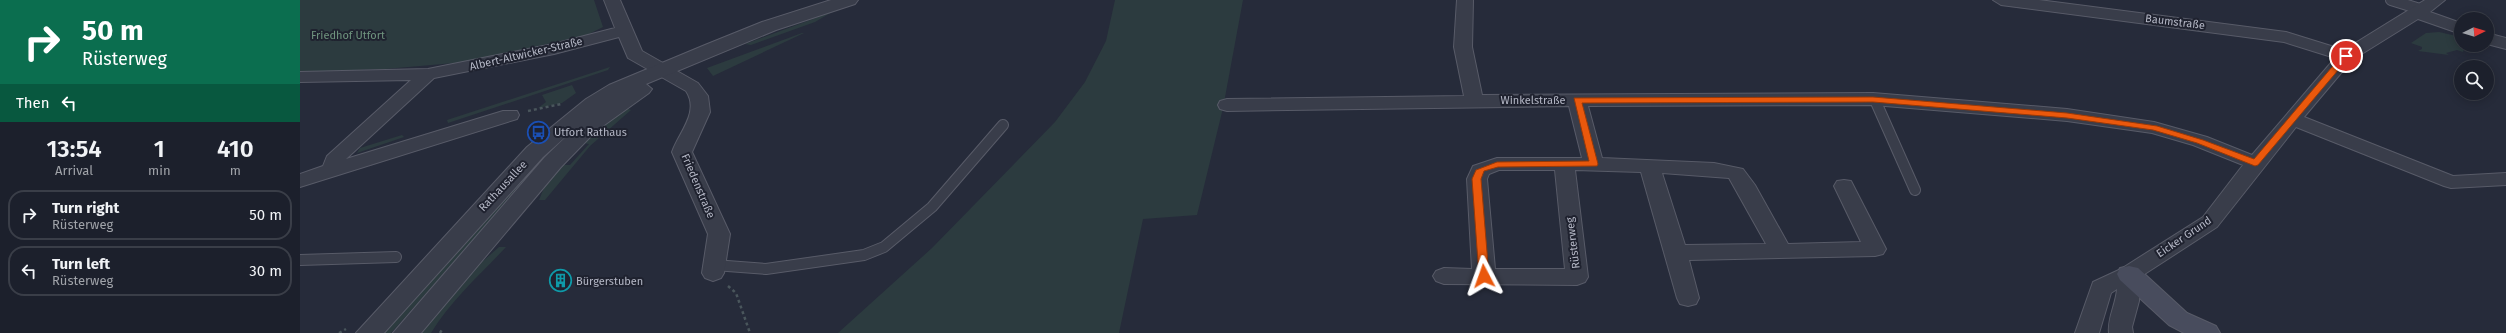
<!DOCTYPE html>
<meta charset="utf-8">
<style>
body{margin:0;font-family:"Fira Sans",sans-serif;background:#252834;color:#f1f3f6;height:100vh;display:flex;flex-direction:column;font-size:15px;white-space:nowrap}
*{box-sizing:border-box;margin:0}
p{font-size:13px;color:#a0a3a9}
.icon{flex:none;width:22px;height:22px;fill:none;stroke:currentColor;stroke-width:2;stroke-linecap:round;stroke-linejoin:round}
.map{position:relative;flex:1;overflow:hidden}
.drawer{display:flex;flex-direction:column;background:#1c202c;width:300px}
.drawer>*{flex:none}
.hud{background:#0b6e4f;color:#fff;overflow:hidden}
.needle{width:26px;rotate:85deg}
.buttons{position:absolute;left:2154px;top:12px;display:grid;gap:8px}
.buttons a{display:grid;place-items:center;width:40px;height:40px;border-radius:50%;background:#1c202c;box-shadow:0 2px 10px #0003,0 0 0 1px #3a3e48;font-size:20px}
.pin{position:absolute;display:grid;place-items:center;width:34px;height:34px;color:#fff;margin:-17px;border:2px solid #fff;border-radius:50%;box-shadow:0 1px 4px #0007}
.me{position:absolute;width:44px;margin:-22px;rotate:356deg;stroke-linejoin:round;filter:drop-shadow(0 0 3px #0008)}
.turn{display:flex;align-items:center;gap:14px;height:84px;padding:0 16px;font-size:18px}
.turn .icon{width:52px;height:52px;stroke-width:2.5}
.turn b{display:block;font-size:28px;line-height:34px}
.then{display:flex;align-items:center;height:38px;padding:0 16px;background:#0003;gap:8px;font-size:15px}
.eta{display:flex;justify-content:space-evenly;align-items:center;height:68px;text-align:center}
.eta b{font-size:24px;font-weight:600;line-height:28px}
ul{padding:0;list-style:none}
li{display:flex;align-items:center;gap:12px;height:50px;margin:0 8px 6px;padding:0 8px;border:2px solid #3a3e48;border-radius:16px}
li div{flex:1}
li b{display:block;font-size:15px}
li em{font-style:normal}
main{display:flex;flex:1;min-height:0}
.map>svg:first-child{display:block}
.green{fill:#2c3b3f;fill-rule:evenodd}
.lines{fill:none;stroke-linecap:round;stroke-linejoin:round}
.service-casing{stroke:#585b68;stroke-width:12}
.minor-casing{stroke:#585b68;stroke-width:2}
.tertiary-casing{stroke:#585b68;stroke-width:2}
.secondary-casing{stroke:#585b68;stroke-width:2}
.path{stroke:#4a565c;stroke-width:2.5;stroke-dasharray:3 3;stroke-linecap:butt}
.service{stroke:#393d4a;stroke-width:10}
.minor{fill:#393d4a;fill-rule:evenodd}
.tertiary{fill:#393d4a;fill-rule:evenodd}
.secondary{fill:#484c5d;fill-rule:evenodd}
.route{fill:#ea580c;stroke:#983908}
.labels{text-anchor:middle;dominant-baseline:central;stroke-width:4;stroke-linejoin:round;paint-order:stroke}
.street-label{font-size:11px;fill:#b5b8c6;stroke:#1f222f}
.park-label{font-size:11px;fill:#6f947e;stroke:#1f222f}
.poi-label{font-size:11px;fill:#b5b8c6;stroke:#1f222f;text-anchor:start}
</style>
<main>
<section class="drawer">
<div class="hud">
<div class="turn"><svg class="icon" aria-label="right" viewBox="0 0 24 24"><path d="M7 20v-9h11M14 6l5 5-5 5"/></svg><div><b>50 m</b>Rüsterweg</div></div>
<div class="then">Then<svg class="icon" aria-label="left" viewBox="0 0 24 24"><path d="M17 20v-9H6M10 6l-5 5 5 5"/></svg></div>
</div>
<div class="eta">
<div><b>13:54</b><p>Arrival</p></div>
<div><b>1</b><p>min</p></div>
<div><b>410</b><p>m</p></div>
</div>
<ul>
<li><svg class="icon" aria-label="right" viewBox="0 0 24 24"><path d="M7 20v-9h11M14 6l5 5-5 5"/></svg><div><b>Turn right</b><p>Rüsterweg</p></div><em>50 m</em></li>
<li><svg class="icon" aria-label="left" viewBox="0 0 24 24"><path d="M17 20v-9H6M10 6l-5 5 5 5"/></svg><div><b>Turn left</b><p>Rüsterweg</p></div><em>30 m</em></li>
</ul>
</section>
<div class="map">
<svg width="2206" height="333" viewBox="0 0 2206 333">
<rect width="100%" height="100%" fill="#262b3a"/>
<path class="green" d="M0,0H294L303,27L287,35L166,62L85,69L0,72Z
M815,0H943L923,108L897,215L843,219L819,333H538L632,248L755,122L785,82L806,41Z
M532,12L515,22L451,45L445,44Z
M2139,32L2161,37V45H2166L2163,52L2157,50L2146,53L2149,55L2118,51L2122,49V47L2111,43L2126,33Z
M504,33L413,76L407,68L502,33Z
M310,67L308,70L148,123L147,120Z
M272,85L276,93L262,103L238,108L246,102L242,95Z
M324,107L331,110L290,146L245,200H239L246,183L277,146ZM283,143L289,144L270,165H262Z
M290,114L228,178L91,333H83L237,161Z
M102,135L104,137L57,153L60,148Z
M199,247H206C180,275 151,300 131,333H116L166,276Z"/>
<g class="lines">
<defs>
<path id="service" d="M2091,0L2120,9
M1575,100L1615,190
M0,260L96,257
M414,265L466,269L564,255L584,247L632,207L703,125"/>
<path id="minor" d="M304,0H320L342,51L398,83L408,96L410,112L392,152L430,234L424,273L421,278L413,281L405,278L402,273L408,234L372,152C379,132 400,112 386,91L328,58L319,37L254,54L134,78L46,159L203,111H217L219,115L217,119L0,187V174L23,166L27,156L111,80L0,82V72L128,69L253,44L315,28Z
M1157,0H1173L1172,47L1182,95L1573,93L1767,109L1854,122L1907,137L1952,155L2035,58L1984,42L1701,5L1693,0H1739L1986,32L2044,50L2125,0H2145L2130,12L2161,23V34L2118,19L2052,60L2004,117L2153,176L2206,173V185L2151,188L2144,186L1996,127L1917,227L1840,277L1839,301L1832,327L1833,333H1809C1807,319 1816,304 1817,289L1811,293L1799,333H1775L1793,282L1821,269L1903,217L1943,165L1893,145L1852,133L1767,121L1573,105L1288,106L1302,158L1414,163L1443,169L1455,185L1488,244L1561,242L1534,186L1537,181L1544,180L1551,181L1586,249L1583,254L1575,256L1389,260L1399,298L1396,304L1388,306L1380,304L1377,298L1341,172L1275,170L1288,277L1285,282L1277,285L1144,284L1136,281L1133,276L1136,271L1144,268L1172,269L1167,179L1173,166L1197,158H1282L1269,106L927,111L920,109L918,105L920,101L927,99L1164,96L1154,47ZM1199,170H1255L1265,269H1195L1187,179L1189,174ZM1362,173L1429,178L1466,244L1385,245Z
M2187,33L2206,38V49L2187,44Z"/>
<path id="tertiary" d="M531,0H558L555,4L476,30L346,84L352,89L349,93L296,131L261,167L121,333H93L245,157L273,130L243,157L84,333H56L227,147L286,99L309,85L405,45L462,22Z"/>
<path id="secondary" d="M1829,266L1838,268L1887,313L1916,326L1920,333H1884L1869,325L1820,280L1817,274L1820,268Z"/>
</defs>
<use href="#service" class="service-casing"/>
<use href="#minor" class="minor-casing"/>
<use href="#tertiary" class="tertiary-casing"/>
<use href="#secondary" class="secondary-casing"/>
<path class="path" d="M228,111L261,104
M428,286L436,293L450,333
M39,333L46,329
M140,333L143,328"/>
<use href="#service" class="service"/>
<use href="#minor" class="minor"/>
<use href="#tertiary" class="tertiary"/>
<use href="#secondary" class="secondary"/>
</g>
<path class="route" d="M2043,54L2050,56L1958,165L1955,166L1897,143L1853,130L1767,118L1573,102L1282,103L1298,164L1297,166L1198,167L1184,171L1181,179L1189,276L1184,279L1179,276L1172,179L1176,170L1197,162L1289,161L1274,98L1573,97L1767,113L1857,126L1903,140L1954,159Z"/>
<defs>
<symbol id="bus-ring" viewBox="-11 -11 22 22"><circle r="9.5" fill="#1f222f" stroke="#1a4fb4" stroke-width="1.5"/><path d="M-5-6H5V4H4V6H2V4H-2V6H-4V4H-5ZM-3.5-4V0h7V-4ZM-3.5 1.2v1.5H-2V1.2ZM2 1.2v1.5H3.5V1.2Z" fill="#1a4fb4"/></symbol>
<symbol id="building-ring" viewBox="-11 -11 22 22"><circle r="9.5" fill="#1f222f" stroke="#0f9aa8" stroke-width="1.5"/><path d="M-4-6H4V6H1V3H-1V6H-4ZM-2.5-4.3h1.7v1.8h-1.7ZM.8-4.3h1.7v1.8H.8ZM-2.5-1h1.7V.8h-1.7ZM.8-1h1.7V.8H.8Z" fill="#0f9aa8"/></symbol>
</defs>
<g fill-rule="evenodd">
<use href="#bus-ring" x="226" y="120" width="25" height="25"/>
<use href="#building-ring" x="248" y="268" width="25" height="25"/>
</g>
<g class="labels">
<g class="street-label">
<text transform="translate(1875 22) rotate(7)">Baumstraße</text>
<text transform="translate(226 54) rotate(-13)">Albert-Altwicker-Straße</text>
<text x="1233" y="100">Winkelstraße</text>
<text transform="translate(203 186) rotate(-47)">Rathausallee</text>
<text transform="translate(398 186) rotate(67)">Friedenstraße</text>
<text transform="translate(1884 237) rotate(-34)">Eicker Grund</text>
<text transform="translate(1273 243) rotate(-97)">Rüsterweg</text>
</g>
<g class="park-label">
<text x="48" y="35">Friedhof Utfort</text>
</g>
<g class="poi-label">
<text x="254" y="132">Utfort Rathaus</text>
<text x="276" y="281">Bürgerstuben</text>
</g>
</g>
</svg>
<div class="buttons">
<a><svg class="needle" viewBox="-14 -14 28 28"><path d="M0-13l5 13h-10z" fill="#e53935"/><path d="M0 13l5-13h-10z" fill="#a0a3a9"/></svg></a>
<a><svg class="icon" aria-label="search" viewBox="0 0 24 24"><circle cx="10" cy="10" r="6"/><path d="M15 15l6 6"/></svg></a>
</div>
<div class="pin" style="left:2046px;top:56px;background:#d93025"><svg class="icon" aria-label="arrive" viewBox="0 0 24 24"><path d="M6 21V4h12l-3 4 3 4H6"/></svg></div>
<svg class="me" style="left:1184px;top:276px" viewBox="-20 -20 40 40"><path d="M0-17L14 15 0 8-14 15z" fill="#ea580c" stroke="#fff" stroke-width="4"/></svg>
</div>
</main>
